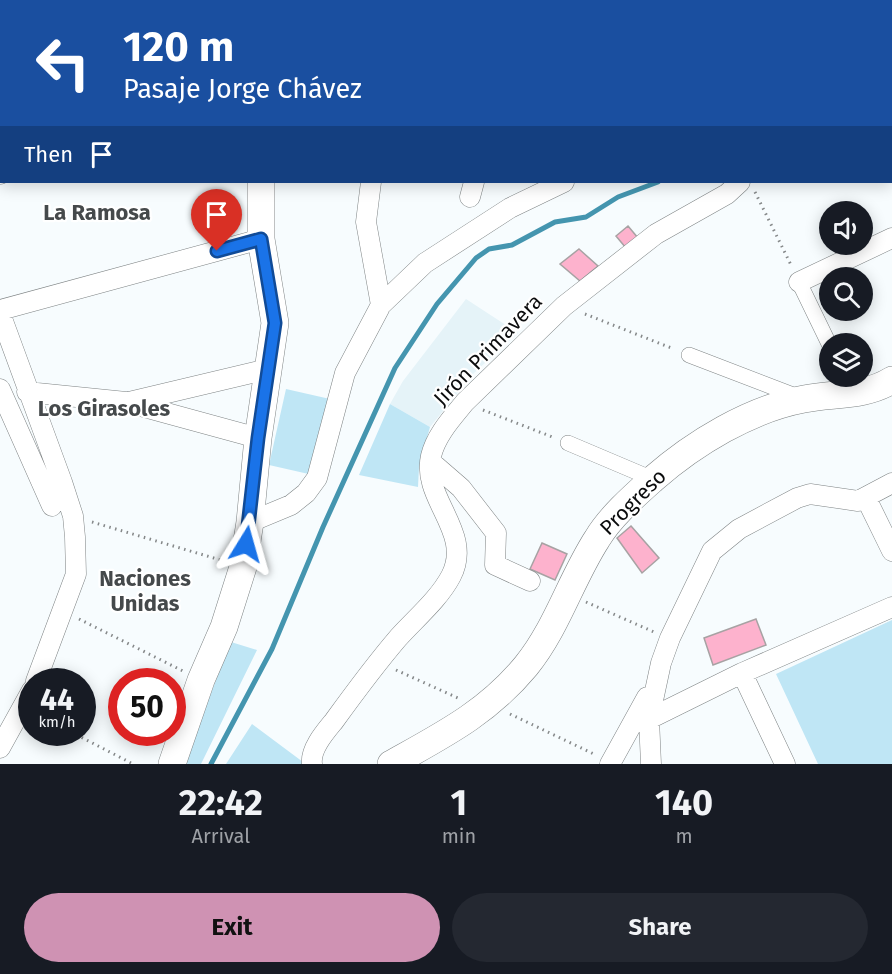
<!DOCTYPE html>
<meta charset="utf-8">
<style>
body{margin:0;font-family:"Fira Sans",sans-serif;background:#242831;color:#f1f3f6;height:100vh;display:flex;flex-direction:column;font-size:22px;white-space:nowrap}
*{box-sizing:border-box;margin:0}
p{font-size:20px;color:#9ea1a6}
.icon{flex:none;width:33px;height:33px;fill:none;stroke:currentColor;stroke-width:2;stroke-linecap:round;stroke-linejoin:round}
.map{position:relative;height:764px;overflow:hidden}
.drawer{display:flex;flex-direction:column;background:#171b24;flex:1}
.drawer>*{flex:none}
.banner{position:absolute;left:0px;top:0px;width:892px;height:183px;box-shadow:0 3px 15px #0003;background:#1a4fa0;color:#fff;overflow:hidden}
.buttons{position:absolute;left:819px;top:201px;display:grid;gap:12px}
.buttons a{display:grid;place-items:center;width:54px;height:54px;border-radius:50%;background:#171b24;box-shadow:0 3px 15px #0003;font-size:30px}
.speed{position:absolute;left:18px;top:668px;display:flex;gap:12px;font-size:30px;font-weight:700;text-align:center}
.speed>*{display:grid;place-content:center;width:78px;height:78px;border-radius:50%;background:#171b24;box-shadow:0 3px 15px #0003;line-height:1}
.speed small{font-size:15px;font-weight:400}
.speed .limit{border:9px solid #d22;background:#fff;color:#111}
.pin{position:absolute;display:grid;place-items:center;width:51px;height:51px;color:#fff;margin:-62px -26px;border-radius:50% 50% 50% 0;rotate:-45deg;box-shadow:0 0 6px #0007}
.pin .icon{rotate:45deg}
.me{position:absolute;width:66px;margin:-33px;rotate:8deg;stroke-linejoin:round;filter:drop-shadow(0 0 4px #0008)}
.turn{display:flex;align-items:center;gap:21px;height:126px;padding:0 24px;font-size:27px}
.turn .icon{width:78px;height:78px;stroke-width:2.5}
.turn b{display:block;font-size:42px;line-height:51px}
.then{display:flex;align-items:center;height:57px;padding:0 24px;background:#0003;gap:12px;font-size:22px}
.eta{display:flex;justify-content:space-evenly;align-items:center;height:102px;text-align:center}
.eta b{font-size:36px;font-weight:700;line-height:42px}
.cta{display:flex;gap:12px;margin-top:auto;padding:12px 24px}
.cta a{flex:1;height:69px;border-radius:36px;background:#cf92b3;color:#111;font-size:24px;font-weight:700;line-height:69px;text-align:center}
.cta a+a{background:#242831;color:#f1f3f6}
.map>svg:first-child{display:block}
.built{fill:#e5f3f8}
.green{fill:#bfe6f5}
.lines{fill:none;stroke-linecap:round;stroke-linejoin:round}
.stream{stroke:#4495af;stroke-width:5}
.building{fill:#fdb2cd;stroke:#a7a2a3;stroke-width:1.5}
.service-casing{stroke:#7e8384;stroke-width:10}
.pedestrian-casing{stroke:#7e8384;stroke-width:16}
.minor-casing{stroke:#7e8384;stroke-width:21}
.secondary-casing{stroke:#7e8384;stroke-width:28}
.path{stroke:#858889;stroke-width:3;stroke-dasharray:1.5 4.5;stroke-linecap:butt}
.service{stroke:#fff;stroke-width:9}
.pedestrian{stroke:#fff;stroke-width:15}
.minor{stroke:#fff;stroke-width:20}
.secondary{stroke:#fff;stroke-width:27}
.route-casing{stroke:#114b97;stroke-width:15}
.route{stroke:#1a73e8;stroke-width:10}
.labels{text-anchor:middle;dominant-baseline:central;stroke-width:4.5;stroke-linejoin:round;paint-order:stroke}
.street-label{font-size:21px;fill:#0b0c0d;stroke:#fff}
.neighbourhood-label{font-size:22px;font-weight:bold;fill:#45494b;stroke:#fff}
</style>
<div class="map">
<svg width="892" height="764" viewBox="0 0 892 764">
<rect width="100%" height="100%" fill="#f7fcfe"/>
<path class="built" d="M466,299L518,333L474,373L430,427L390,404L403,381Z"/>
<path class="green" d="M286,389L330,399L313,475L269,465Z
M390,404L430,427L419,467L418,487L359,475Z
M892,620V764H818L776,674Z
M231,642L257,650L201,764H187L189,749Z
M252,724L303,762V764H226Z"/>
<g class="lines">
<path class="stream" d="M837,2L838,0
M211,764L272,649L323,527L395,368L437,304L476,258L489,249L512,245L555,222L586,217L618,197L658,182"/>
</g>
<path class="building" d="M628,226L638,238L626,248L616,236Z
M579,249L598,266L580,281L560,264Z
M631,526L659,558L642,573L617,538Z
M542,543L567,554L555,580L530,569Z
M756,619L766,645L713,665L704,638Z"/>
<g class="lines">
<defs>
<path id="service" d="M747,2L749,0"/>
<path id="pedestrian" d="M799,282L830,346
M689,355L801,398
M844,376L853,394
M568,443L653,479"/>
<path id="minor" d="M626,0L627,2
M77,2L79,0
M229,2L230,0
M404,2V0
M508,2V0
M799,2L800,0
M0,39L2,41
M0,58L2,57
M891,73H892
M0,174L2,173
M470,197L474,182
M799,282L892,238
M381,305L425,263L510,208L564,182
M0,310L261,239
M0,313L62,482L73,516L75,537L76,574L36,681
M0,389L52,506
M27,392L126,402L258,438
M129,402L268,369
M431,462L461,488L496,533L495,565L530,581
M866,498L892,551
M250,522L291,505L306,493L317,478L345,373L381,305L366,222L371,182
M742,673L785,764
M649,719L742,673L892,607
M0,748L32,690
M312,764C310,749 325,732 334,721C355,692 375,665 398,638C415,619 439,599 451,576C474,532 421,499 431,456C436,435 452,418 465,402L564,306L656,234L727,194L740,182
M610,764L647,697
M651,764L649,719L661,663L670,638L712,551L739,529L797,498L810,494L858,501L892,483"/>
<path id="secondary" d="M289,0L290,2
M172,764L201,680L224,627L243,567L250,522L258,438L275,323L261,239V182
M391,764C443,735 487,713 526,666C557,628 571,579 597,539C610,517 634,496 653,479C694,443 750,409 804,399C834,393 865,397 892,380"/>
</defs>
<use href="#service" class="service-casing"/>
<use href="#pedestrian" class="pedestrian-casing"/>
<use href="#minor" class="minor-casing"/>
<use href="#secondary" class="secondary-casing"/>
<path class="path" d="M891,154L892,156
M755,192L792,267
M585,314L674,349
M483,410L555,438
M92,522L224,561
M586,602L654,632
M79,619L183,671
M396,670L458,698
M510,714L596,755
M71,732L133,764"/>
<use href="#service" class="service"/>
<use href="#pedestrian" class="pedestrian"/>
<use href="#minor" class="minor"/>
<use href="#secondary" class="secondary"/>
</g>
<g class="lines">
<defs>
<path id="route" d="M217,251L261,239L275,323L258,438L246,544"/>
</defs>
<use href="#route" class="route-casing"/>
<use href="#route" class="route"/>
</g>
<g class="labels">
<g class="street-label">
<text transform="translate(488 350) rotate(-46)">Jirón Primavera</text>
<text transform="translate(633 502) rotate(-45)">Progreso</text>
</g>
<g class="neighbourhood-label">
<text x="97" y="212">La Ramosa</text>
<text x="104" y="408">Los Girasoles</text>
<text x="145" y="578">Naciones<tspan x="145" dy="25">Unidas</tspan></text>
</g>
</g>
</svg>
<div class="buttons">
<a><svg class="icon" aria-label="sound" viewBox="0 0 24 24"><path d="M4 9h4l5-4v14l-5-4H4zM17 9q2 3 0 6"/></svg></a>
<a><svg class="icon" aria-label="search" viewBox="0 0 24 24"><circle cx="10" cy="10" r="6"/><path d="M15 15l6 6"/></svg></a>
<a><svg class="icon" aria-label="layers" viewBox="0 0 24 24"><path d="M12 4l9 5-9 5-9-5zM3 14l9 5 9-5"/></svg></a>
</div>
<div class="speed"><div>44<small>km/h</small></div><div class="limit">50</div></div>
<div class="pin" style="left:217px;top:251px;background:#d93025"><svg class="icon" aria-label="arrive" viewBox="0 0 24 24"><path d="M6 21V4h12l-3 4 3 4H6"/></svg></div>
<svg class="me" style="left:246px;top:544px" viewBox="-20 -20 40 40"><path d="M0-17L14 15 0 8-14 15z" fill="#1a73e8" stroke="#fff" stroke-width="4"/></svg>
<div class="banner">
<div class="turn"><svg class="icon" aria-label="left" viewBox="0 0 24 24"><path d="M17 20v-9H6M10 6l-5 5 5 5"/></svg><div><b>120 m</b>Pasaje Jorge Chávez</div></div>
<div class="then">Then<svg class="icon" aria-label="arrive" viewBox="0 0 24 24"><path d="M6 21V4h12l-3 4 3 4H6"/></svg></div>
</div>
</div>
<section class="drawer">
<div class="eta">
<div><b>22:42</b><p>Arrival</p></div>
<div><b>1</b><p>min</p></div>
<div><b>140</b><p>m</p></div>
</div>
<div class="cta"><a>Exit</a><a>Share</a></div>
</section>
